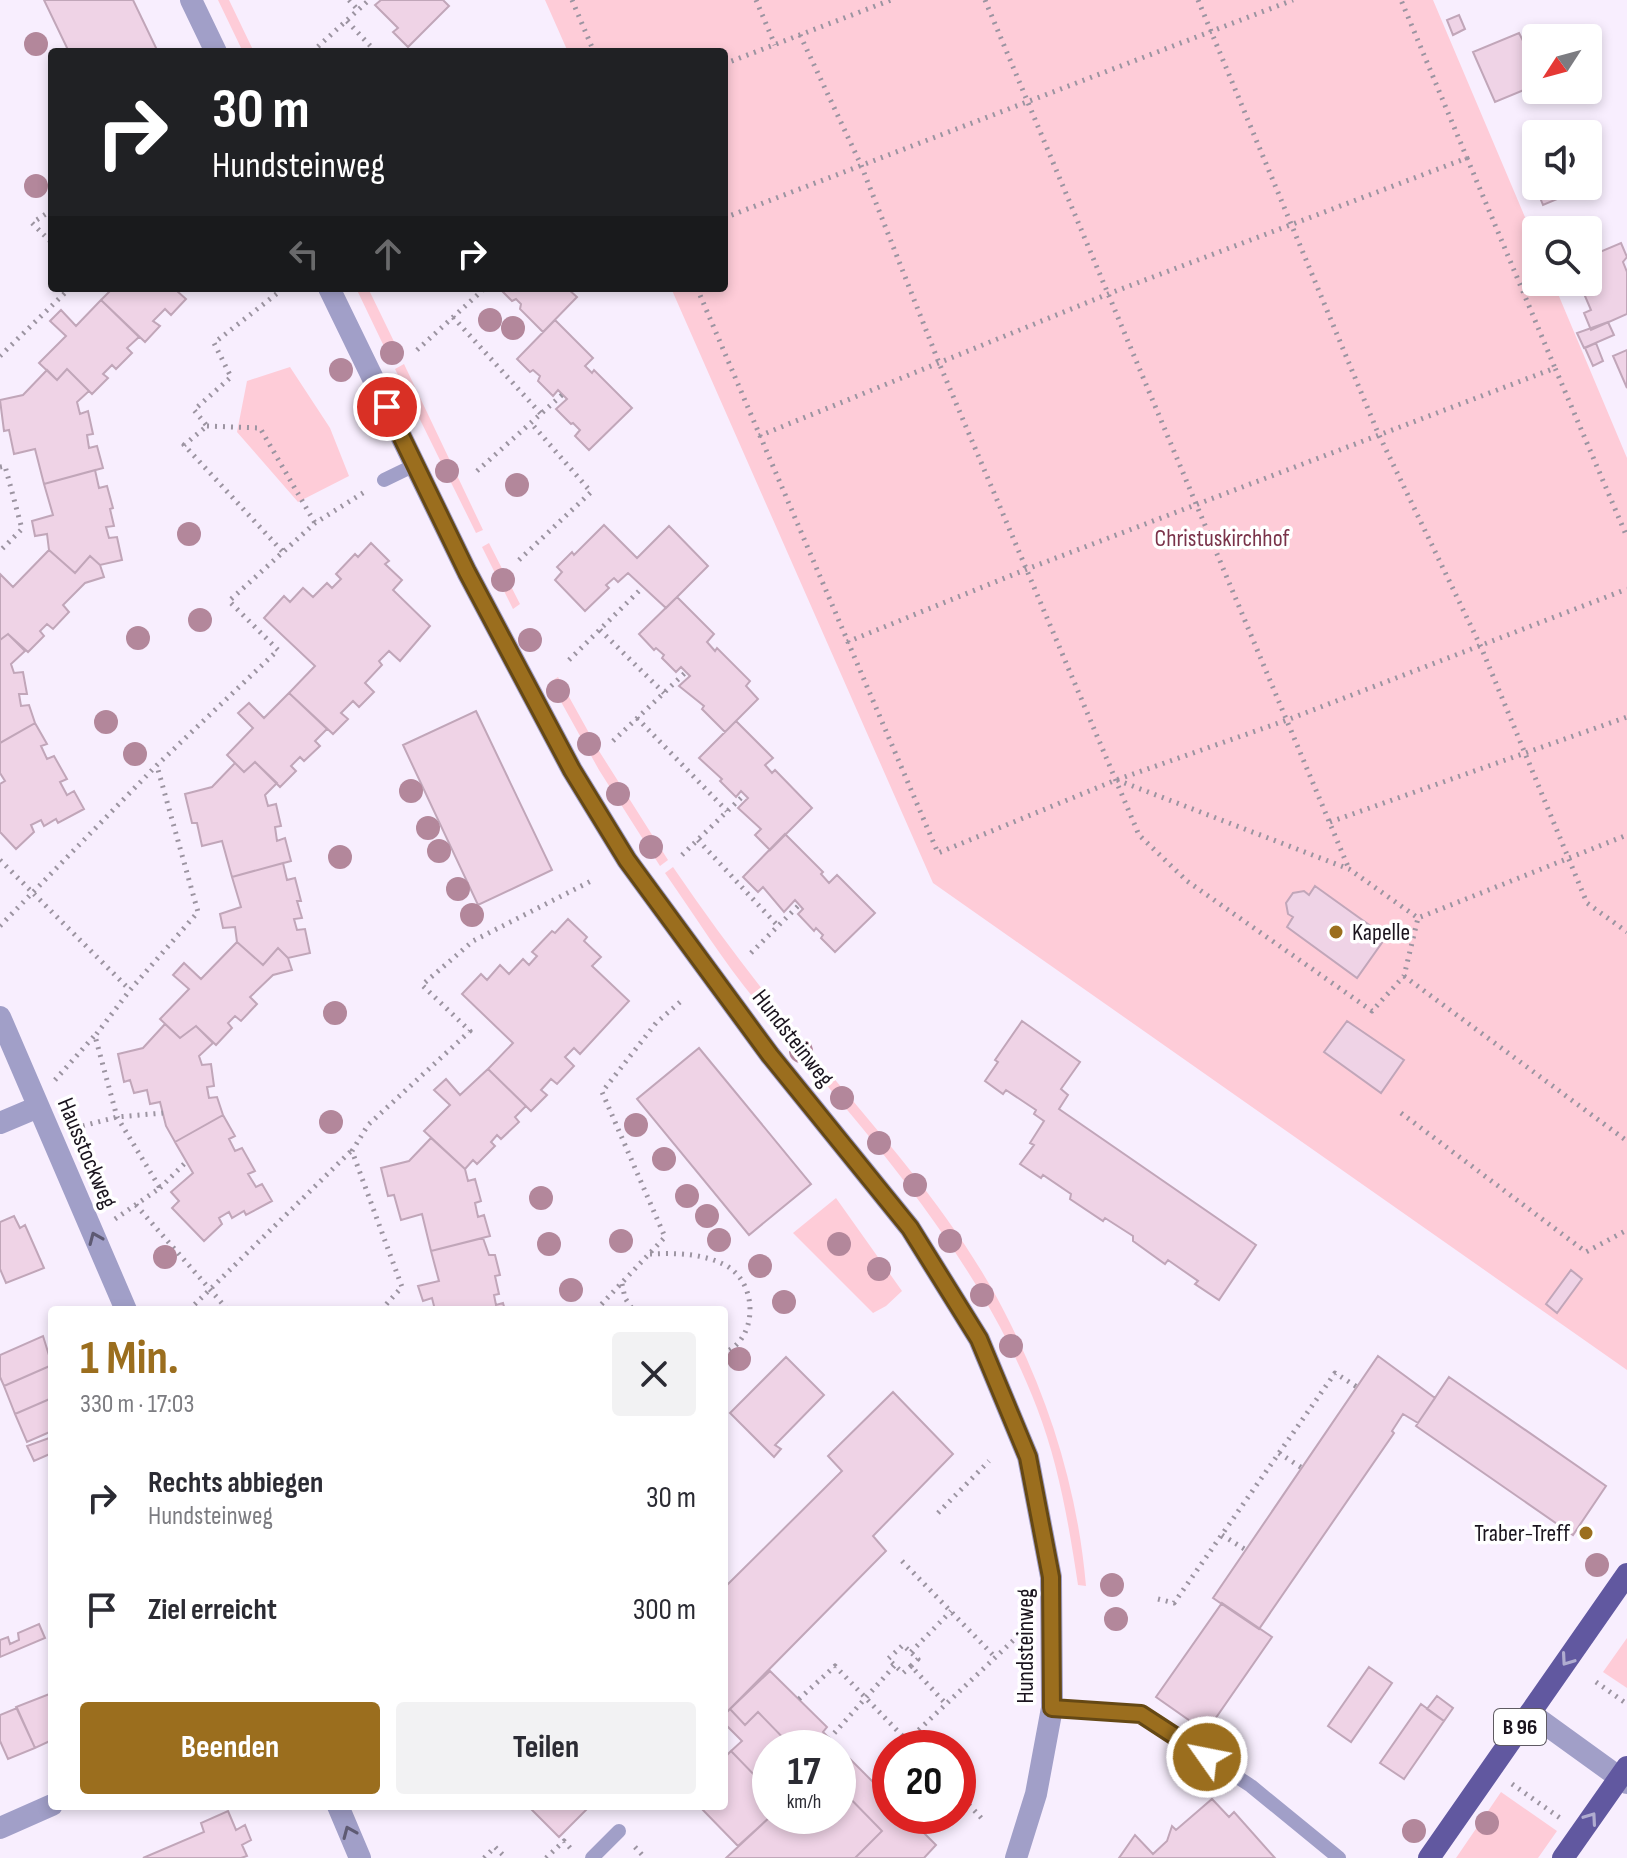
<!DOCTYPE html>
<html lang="de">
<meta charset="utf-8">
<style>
body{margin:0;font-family:"Sofia Sans Condensed",sans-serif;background:#f2f2f3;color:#2b2b33;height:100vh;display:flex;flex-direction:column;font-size:30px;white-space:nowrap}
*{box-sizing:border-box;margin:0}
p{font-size:26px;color:#7c7c81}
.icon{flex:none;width:44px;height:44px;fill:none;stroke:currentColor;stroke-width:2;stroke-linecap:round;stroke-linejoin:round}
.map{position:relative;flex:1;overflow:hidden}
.sheet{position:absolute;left:48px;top:1306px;width:680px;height:504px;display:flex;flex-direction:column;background:#fff;border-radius:8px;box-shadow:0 4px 12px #0003}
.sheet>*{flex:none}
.top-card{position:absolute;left:48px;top:48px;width:680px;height:244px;border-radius:8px;box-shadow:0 4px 12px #0003;background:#202124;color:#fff;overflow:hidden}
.needle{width:52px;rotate:234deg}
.fabs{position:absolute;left:1522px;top:24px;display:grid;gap:16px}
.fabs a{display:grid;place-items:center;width:80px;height:80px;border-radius:8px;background:#fff;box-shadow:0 4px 12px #0003;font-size:40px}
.speed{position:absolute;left:752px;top:1730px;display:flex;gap:16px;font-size:40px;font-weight:700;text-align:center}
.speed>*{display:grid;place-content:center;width:104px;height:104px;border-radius:50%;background:#fff;box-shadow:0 4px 12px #0003;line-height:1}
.speed small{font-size:20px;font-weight:400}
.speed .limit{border:12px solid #d22;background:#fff;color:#111}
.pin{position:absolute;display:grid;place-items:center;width:68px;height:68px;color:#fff;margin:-34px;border:4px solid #fff;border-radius:50%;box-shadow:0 2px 8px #0007}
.me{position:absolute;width:88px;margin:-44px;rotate:303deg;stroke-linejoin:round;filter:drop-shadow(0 0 6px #0008)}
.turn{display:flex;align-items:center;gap:28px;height:168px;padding:0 32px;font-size:36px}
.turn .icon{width:104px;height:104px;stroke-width:2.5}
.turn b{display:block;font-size:56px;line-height:68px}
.lanes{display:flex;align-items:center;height:76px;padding:0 32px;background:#0003;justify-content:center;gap:40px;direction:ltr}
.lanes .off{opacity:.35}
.round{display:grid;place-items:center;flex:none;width:84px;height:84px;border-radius:8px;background:#f2f2f3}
.head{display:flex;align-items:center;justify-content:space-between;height:136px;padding:0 32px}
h1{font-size:48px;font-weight:700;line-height:60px;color:#9b6e1e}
.primary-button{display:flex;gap:16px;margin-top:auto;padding:16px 32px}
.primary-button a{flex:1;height:92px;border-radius:8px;background:#9b6e1e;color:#fff;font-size:32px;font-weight:700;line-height:92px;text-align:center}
.primary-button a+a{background:#f2f2f3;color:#2b2b33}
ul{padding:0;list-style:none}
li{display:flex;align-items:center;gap:24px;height:112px;padding:0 32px}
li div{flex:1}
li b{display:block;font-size:30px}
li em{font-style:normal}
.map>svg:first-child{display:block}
.green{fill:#feccd8}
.building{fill:#efd3e6;stroke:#c1a6b9;stroke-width:2}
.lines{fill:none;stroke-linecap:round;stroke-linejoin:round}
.path{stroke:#9c94a1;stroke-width:5;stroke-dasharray:2 6;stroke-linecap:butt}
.service{stroke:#a19fc8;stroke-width:14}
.minor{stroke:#a19fc8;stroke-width:22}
.primary{stroke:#6158a0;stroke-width:22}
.tree{fill:#b3879b}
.oneway{stroke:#5e5a73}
.oneway2{stroke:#b0acd0}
.route-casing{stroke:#654814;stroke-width:20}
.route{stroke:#9b6e1e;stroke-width:14}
.poi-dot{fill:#9b6e1e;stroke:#fff;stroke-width:3}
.labels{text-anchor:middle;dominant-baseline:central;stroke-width:7;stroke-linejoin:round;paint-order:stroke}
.shield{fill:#fff;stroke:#5f5a62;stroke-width:2}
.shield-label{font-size:22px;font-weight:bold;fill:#1a141e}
.park-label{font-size:24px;fill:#7a334a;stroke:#fff}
.poi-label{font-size:24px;fill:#1a141e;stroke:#fff;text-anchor:start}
.street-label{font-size:24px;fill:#1a141e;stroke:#fff}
</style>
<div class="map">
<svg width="1627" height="1858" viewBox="0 0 1627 1858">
<rect width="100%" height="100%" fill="#f8eefe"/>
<path class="green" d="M218,0H229L254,52H243Z
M545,0H1433L1536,243V282H1553L1627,458V1370L933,883L671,288H724V52H568Z
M356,288H368L401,356L391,361Z
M404,364L483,530L476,533L395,369Z
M290,367L330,428L349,476L298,502L237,432L247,381Z
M489,543L520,604L513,609L482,547Z
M558,677L599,751L668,860L660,866L599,770L550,682Z
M673,867C721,938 773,1004 827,1070C894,1150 965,1230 1011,1325C1052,1408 1078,1494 1086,1586L1078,1585C1069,1526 1059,1465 1037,1408C977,1251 862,1129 756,1001C723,961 695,916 665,873Z
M836,1198L902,1291L886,1306L873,1313L793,1233Z
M1627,1638V1688L1603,1672Z
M1501,1792L1557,1831L1538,1858H1456Z"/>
<path class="building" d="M44,0H133L158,52H69Z
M381,0H443L449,6L408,47L393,32L398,28L375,5Z
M1459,15L1465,29L1453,35L1447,20Z
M1519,33L1536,66L1534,70L1536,85L1495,102L1473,52Z
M1536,153V186H1580L1581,189L1543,205L1524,158Z
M1621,243L1627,257L1623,262L1627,272V314L1591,330L1584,313L1591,310L1579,282L1573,284L1572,282H1588V257Z
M113,288H180L177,291L186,299L171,315L165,309L153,321L160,326L145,342L101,300Z
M499,288H567L577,297L543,332L520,309L521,304L516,299L512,301Z
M101,300L139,337L127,348L132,353L116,369L112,365L103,374L108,378L92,394L67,369L57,380L39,363L66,336L50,321L61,310L76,326Z
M555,320L593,358L585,366L592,373L594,370L632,408L589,450L575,436L580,430L573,423L571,424L556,409L567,399L558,390L553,396L538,381L540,376L533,370L530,372L517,359Z
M1608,322L1614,335L1584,348L1577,333Z
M1596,343L1603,361L1593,366L1585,348Z
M1627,350V388L1613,356Z
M67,369L89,391L77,402L80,414L88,411L93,434L87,435L89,448L97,446L103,468L44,484L35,449L14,454L9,430L4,431L0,400L23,395L47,370L57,380Z
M95,470L99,488L107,486L113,508L110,509L114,526L106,527L109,538L117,537L122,560L100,565L90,556L75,573L49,550L47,534L35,536L32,521L53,515L44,484Z
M604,525L637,558L669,526L708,566L666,608L628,573L618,582L614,578L606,585L609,588L585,611L555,580L562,572L557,567L572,552L574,555Z
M371,543L389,561L385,564L402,580L393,590L430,626L400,661L389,651L379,661L382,665L365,683L374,692L359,707L353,701L341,713L348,719L333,734L289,693L315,666L264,618L284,596L290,602L303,588L313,597L327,583L332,588L341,579L336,574L355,554L358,557Z
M49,550L75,573L90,556L100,565L104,577L85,583L63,605L69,612L53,629L47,624L40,631L44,636L28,652L8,634L0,640V574L13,587Z
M677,597L714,634L707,642L715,651L717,648L750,681L746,686L758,699L725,732L702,709L704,706L679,686L690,676L681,667L676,672L662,658L664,655L656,648L654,650L639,634Z
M8,634L25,651L11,664L14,673L23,672L27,694H19L21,706L29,705L35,723L0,743V640Z
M289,693L327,729L315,741L320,746L304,761L300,757L291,766L296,771L280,787L255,762L244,772L227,755L253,728L238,713L249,703L264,718Z
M476,711L552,870L478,905L403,745Z
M736,721L773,758L765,765L772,773L775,770L812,808L770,850L755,835L761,829L738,808L748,798L741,791L736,797L720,781L722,779L699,758Z
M35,723L47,744L41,746L47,759L54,756L67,779L60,782L67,795L74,791L84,809L58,823L56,819L44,826L41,820L31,825L34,832L16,849L0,832V784L5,781L0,773V743Z
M255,762L277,783L265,795L268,806L276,804L281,826L275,827L277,841L285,838L291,861L232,877L222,841L202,846L197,823H192L185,794L212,787L235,763L244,772Z
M785,834L823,872L821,874L829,883L837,875L875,913L835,952L821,938L823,935L816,928L814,931L798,914L803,909L795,900L784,912L763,887L758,892L743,877Z
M283,863L287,880L295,878L301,901H297L302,918L294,919L297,930L305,929L310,953L288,958L278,948L263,965L237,942L235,927L223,928L220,914L241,907L232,877Z
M1315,886L1386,937L1357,978L1287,927L1293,917L1288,914L1286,903L1293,893L1304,891L1309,895Z
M568,919L587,937L584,941L601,957L592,966L629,1001L580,1054L574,1048L565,1057L574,1066L557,1084L551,1079L541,1090L547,1095L531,1111L488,1069L513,1043L462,994L481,974L487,980L500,965L509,974L523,959L529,965L537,956L532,952L552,931L555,933Z
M237,942L263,965L278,948L288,958L292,970L273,975L250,997L257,1004L241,1021L235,1016L228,1023L232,1028L216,1045L196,1026L180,1038L160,1019L189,989L173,975L184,963L201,979Z
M1022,1021L1080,1062L1061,1089L1068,1095L1059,1109L1256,1245L1219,1300L1195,1284L1198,1281L1168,1260L1165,1264L1133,1241V1236L1105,1218L1103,1221L1070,1199L1071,1194L1043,1175L1041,1178L1020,1164L1034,1145L1030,1143L1044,1121L1034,1114L1036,1110L1006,1090L1003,1094L985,1081L998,1062L995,1060Z
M1347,1021L1404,1060L1381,1093L1324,1052Z
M165,1024L180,1038L196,1026L213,1043L199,1056L202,1065L211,1064L214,1086L207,1087L209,1098L217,1097L223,1115L175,1142L166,1126L160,1102L150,1104L147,1090L134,1093L130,1080L124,1082L118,1054L143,1048Z
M699,1048L811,1184L749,1235L637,1099Z
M488,1069L526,1106L515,1117L519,1122L501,1139L497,1135L491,1142L495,1146L477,1164L473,1160L465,1169L424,1131L450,1105L434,1090L446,1079L460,1095Z
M223,1115L235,1136L229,1139L235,1151L242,1148L255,1171L248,1174L256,1187L262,1184L272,1201L246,1215L244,1211L232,1218L229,1212L219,1218L222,1224L204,1241L172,1208L179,1201L171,1192L193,1173L175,1142Z
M431,1138L465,1169L468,1181L475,1179L481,1201L475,1203L478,1217L484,1215L490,1236L431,1251L422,1214L401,1220L394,1195L388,1196L381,1168L409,1161Z
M14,1216L20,1228L25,1225L44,1268L6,1283L0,1269V1222Z
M483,1238L489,1255H495L500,1275L495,1276L499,1294L494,1295L496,1305L503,1303L505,1310H435L432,1298L423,1301L418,1286L439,1281L431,1251Z
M1571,1270L1582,1279L1557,1313L1546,1304Z
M43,1336L52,1365L4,1386L0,1377V1355Z
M1378,1356L1435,1398L1418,1423L1403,1414L1392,1431L1394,1433L1259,1629L1213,1598Z
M786,1357L824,1395L775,1445L781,1449L774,1457L730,1413Z
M52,1365V1398L15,1414L4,1386Z
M1449,1377L1606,1486L1573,1535L1416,1426Z
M893,1392L953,1454L873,1536L886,1551L724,1715V1588L842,1471L828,1456Z
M52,1398V1431L27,1442L15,1414Z
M52,1437V1453L34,1461L27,1446Z
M1222,1603L1272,1637L1206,1732L1156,1697Z
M39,1624L45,1638L0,1657V1640L8,1637L10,1644L19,1640L18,1633Z
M1369,1667L1392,1683L1351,1742L1328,1726Z
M770,1671L827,1727L823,1732L890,1799V1816H907L936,1845L924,1858H855L882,1831L838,1786V1748H793L758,1712L745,1725L730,1709Z
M52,1693V1740L35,1748L16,1707Z
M1437,1696L1453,1708L1444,1721L1427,1709Z
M1421,1704L1444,1721L1404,1779L1380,1763Z
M17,1708L35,1748L8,1759L0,1741V1715Z
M730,1709L745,1725L758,1712L793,1748H770V1776L763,1784L731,1751L742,1741L724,1723V1715Z
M731,1751L763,1784L759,1787L770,1798L771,1816L738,1846L699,1806H724V1752L727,1755Z
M838,1786L882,1831L855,1858H726L771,1816H838Z
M1212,1799L1229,1817L1234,1812L1275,1858H1119L1135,1835L1153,1854L1167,1841L1172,1826L1176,1830Z
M528,1806H590L559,1837Z
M228,1811L236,1830L245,1825L251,1840L242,1845L247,1856L241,1858H143L204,1832L201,1823Z"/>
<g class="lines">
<path class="path" d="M349,0L358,10
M572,0L594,52
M756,0L775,45
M985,0L1349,869
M1198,0L1378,433L1481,647L1587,903L1627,932
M347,21L376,52
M800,35L861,165L939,363L1139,835L1187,881L1372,1011L1404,976L1418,918
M312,52L369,0
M724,64L891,0
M1467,158L1555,368
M52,210L32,223L52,243
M724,218L1293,0
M697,288L938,853L1116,780L1287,720L1627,589
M453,317L541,414
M417,350L485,288
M0,356L70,288
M207,426L260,428L315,523
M759,436L1108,294L1467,158L1401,0
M0,467L5,466L22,529L0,551
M477,471L563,394
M282,551L184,445L207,426L194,410L231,377L214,343L284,288
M519,560L591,492L531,423
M600,630L664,693
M847,642L1027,569L1555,368L1627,537
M569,660L642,588
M637,718L727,811
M613,741L686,672
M1117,780L1349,869L1418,918L1627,835
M1330,822L1627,717
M698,840L778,926
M682,855L744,795
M0,860L130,990
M0,926L157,765L278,650L229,601L315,523L366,491
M751,953L799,905
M1404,976L1627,1141
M55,1080L96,1034
M1401,1113L1586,1252L1627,1230
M75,1128L117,1117L163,1113
M160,1188L186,1162
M136,1205L228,1310
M115,1219L160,1188L117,1117L95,1036L130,990L198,912L157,766
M650,1254C675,1253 702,1253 725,1265C758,1282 759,1338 724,1353
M622,1284L625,1298L633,1310
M189,1310L351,1151
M381,1310L402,1287L352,1151L368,1125L470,1031L422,985L473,941L595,879
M596,1310L665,1237L602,1092L656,1023L680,1002
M1279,1453L1302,1468
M938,1513L989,1461
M1222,1535L1246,1550
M902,1561L995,1657
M1158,1599L1174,1603L1335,1373L1357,1387
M911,1652L951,1611
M911,1666L903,1673L888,1659L903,1645L918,1659L911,1666L946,1704
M1596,1682L1627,1704
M799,1699L835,1666L914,1748
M829,1739L895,1665
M907,1741L1019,1635
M1512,1784L1560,1818
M958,1793L985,1822
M635,1847L645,1858
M484,1858L495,1847L506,1858
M546,1858L564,1841L571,1849"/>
<path class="service" d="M384,480L415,465
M1052,1708L1141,1714L1251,1786L1339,1858
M592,1858L619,1831"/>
<path class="minor" d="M191,0L216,52
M329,288L467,572L572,770L627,860L770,1055L910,1228L979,1339L1028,1457L1051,1577L1052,1708L1036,1794L1016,1858
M0,1017L126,1310
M0,1123L38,1107
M1530,1713L1627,1783
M338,1806L360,1858
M0,1828L52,1805"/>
<path class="primary" d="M1429,1858L1627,1574
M1563,1858L1627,1767"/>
</g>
<g class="tree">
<circle cx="36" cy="44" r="12"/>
<circle cx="36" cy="186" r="12"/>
<circle cx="490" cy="320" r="12"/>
<circle cx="513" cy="328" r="12"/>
<circle cx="392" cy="353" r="12"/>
<circle cx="341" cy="370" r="12"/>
<circle cx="447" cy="471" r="12"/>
<circle cx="517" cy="485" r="12"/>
<circle cx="189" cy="534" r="12"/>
<circle cx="503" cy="580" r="12"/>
<circle cx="200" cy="620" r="12"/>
<circle cx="138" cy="638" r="12"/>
<circle cx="530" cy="640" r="12"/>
<circle cx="558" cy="691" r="12"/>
<circle cx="106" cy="722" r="12"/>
<circle cx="589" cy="744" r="12"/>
<circle cx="135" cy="754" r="12"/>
<circle cx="411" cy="791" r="12"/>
<circle cx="618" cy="794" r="12"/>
<circle cx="428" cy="828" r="12"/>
<circle cx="651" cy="847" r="12"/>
<circle cx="439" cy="851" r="12"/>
<circle cx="340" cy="857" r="12"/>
<circle cx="458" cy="889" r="12"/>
<circle cx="472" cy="915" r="12"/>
<circle cx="335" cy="1013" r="12"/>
<circle cx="801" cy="1051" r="12"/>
<circle cx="842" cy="1098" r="12"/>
<circle cx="331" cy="1122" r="12"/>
<circle cx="636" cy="1125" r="12"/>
<circle cx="879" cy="1143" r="12"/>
<circle cx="664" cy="1159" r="12"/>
<circle cx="915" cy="1185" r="12"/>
<circle cx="687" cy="1196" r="12"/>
<circle cx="541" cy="1198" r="12"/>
<circle cx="707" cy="1216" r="12"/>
<circle cx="719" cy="1240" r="12"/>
<circle cx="621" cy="1241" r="12"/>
<circle cx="950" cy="1241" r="12"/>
<circle cx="549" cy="1244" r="12"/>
<circle cx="839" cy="1244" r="12"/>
<circle cx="165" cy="1257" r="12"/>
<circle cx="760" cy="1266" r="12"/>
<circle cx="879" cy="1269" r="12"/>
<circle cx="571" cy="1290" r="12"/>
<circle cx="982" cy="1295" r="12"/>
<circle cx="784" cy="1302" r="12"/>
<circle cx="1011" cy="1346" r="12"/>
<circle cx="739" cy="1359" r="12"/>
<circle cx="1597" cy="1565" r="12"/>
<circle cx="1112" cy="1585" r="12"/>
<circle cx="1116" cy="1619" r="12"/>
<circle cx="1487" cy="1823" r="12"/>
<circle cx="1414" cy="1831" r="12"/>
</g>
<defs><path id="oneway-chevron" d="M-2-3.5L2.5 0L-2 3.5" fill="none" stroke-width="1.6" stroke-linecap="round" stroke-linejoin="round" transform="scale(2)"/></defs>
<g class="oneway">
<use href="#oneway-chevron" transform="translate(95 1238) rotate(-113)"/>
<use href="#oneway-chevron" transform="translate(349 1832) rotate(-113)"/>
</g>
<g class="oneway2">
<use href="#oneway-chevron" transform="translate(1567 1660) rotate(125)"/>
<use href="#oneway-chevron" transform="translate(1591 1818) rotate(-55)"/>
</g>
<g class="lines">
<defs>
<path id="route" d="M387,407L467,572L572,770L627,860L770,1055L910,1228L979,1339L1028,1457L1051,1577L1052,1708L1141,1714L1207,1757"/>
</defs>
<use href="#route" class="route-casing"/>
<use href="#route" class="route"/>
</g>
<g class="poi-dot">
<circle cx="1336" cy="932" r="8"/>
<circle cx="1586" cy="1533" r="8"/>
</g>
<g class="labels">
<rect class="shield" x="1494" y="1709" width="52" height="36" rx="6"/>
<g class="shield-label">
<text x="1520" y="1727">B 96</text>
</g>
<g class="park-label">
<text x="1222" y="538">Christuskirchhof</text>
</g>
<g class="poi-label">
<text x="1352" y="932">Kapelle</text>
<text x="1570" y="1533" text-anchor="end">Traber-Treff</text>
</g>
<g class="street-label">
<text transform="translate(793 1038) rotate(52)">Hundsteinweg</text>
<text transform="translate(87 1153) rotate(67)">Hausstockweg</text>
<text transform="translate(1025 1646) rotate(-90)">Hundsteinweg</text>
</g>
</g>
</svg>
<div class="fabs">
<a><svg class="needle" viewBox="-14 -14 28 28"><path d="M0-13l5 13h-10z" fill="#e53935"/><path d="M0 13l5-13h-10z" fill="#7c7c81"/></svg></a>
<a><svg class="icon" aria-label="sound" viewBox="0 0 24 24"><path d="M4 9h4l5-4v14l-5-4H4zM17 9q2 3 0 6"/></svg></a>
<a><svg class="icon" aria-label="search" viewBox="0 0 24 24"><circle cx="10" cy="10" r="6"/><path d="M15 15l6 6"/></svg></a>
</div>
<div class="speed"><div>17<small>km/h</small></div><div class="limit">20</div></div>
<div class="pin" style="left:387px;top:407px;background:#d93025"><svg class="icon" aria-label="arrive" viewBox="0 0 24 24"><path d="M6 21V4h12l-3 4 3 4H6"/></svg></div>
<svg class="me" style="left:1207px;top:1757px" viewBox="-20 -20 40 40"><circle r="17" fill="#9b6e1e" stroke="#fff" stroke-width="3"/><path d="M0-11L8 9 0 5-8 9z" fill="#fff"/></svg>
<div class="top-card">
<div class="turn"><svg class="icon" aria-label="right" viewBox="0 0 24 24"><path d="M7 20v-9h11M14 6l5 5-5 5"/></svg><div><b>30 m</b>Hundsteinweg</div></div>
<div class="lanes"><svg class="icon off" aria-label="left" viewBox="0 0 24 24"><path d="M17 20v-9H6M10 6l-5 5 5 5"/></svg><svg class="icon off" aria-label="ahead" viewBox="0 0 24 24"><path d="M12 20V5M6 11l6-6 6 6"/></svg><svg class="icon" aria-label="right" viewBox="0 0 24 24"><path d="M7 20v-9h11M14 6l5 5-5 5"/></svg></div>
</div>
<section class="sheet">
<div class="head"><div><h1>1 Min.</h1><p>330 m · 17:03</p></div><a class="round"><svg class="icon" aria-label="close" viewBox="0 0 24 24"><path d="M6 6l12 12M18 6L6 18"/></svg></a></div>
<ul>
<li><svg class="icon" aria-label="right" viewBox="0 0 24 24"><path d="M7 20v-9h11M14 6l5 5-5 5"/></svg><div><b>Rechts abbiegen</b><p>Hundsteinweg</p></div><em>30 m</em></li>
<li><svg class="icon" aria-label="arrive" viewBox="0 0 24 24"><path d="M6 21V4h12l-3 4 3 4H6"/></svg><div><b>Ziel erreicht</b></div><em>300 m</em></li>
</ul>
<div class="primary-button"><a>Beenden</a><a>Teilen</a></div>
</section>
</div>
